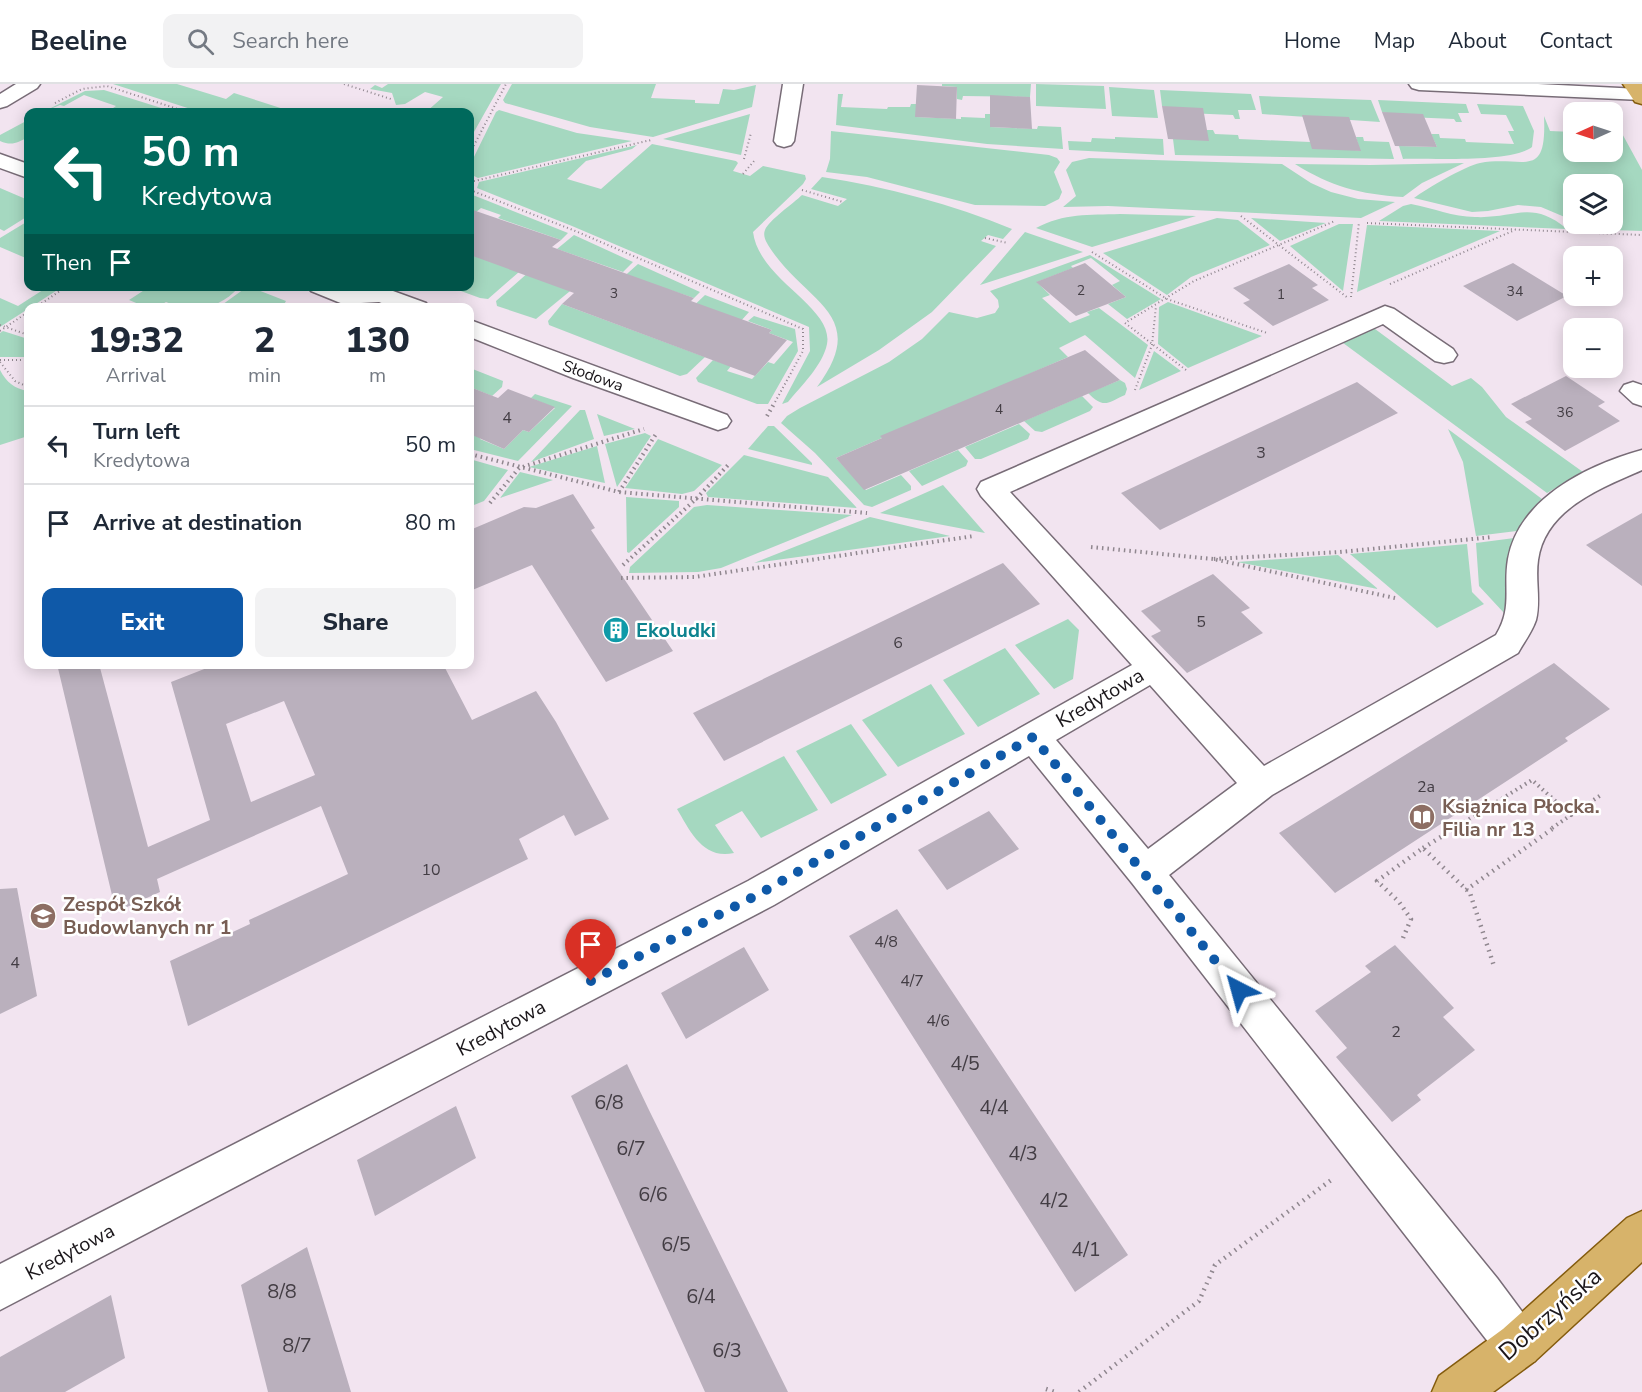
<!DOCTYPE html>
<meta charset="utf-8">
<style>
body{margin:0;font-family:"Nunito Sans",sans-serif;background:#f2f2f3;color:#1f2937;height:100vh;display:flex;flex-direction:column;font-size:22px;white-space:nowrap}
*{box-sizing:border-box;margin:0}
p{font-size:20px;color:#747a83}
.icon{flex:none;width:33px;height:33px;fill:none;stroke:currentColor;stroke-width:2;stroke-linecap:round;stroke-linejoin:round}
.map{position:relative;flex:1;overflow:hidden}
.sheet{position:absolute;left:24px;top:219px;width:450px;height:366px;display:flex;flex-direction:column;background:#fff;border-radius:12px;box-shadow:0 3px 15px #0003}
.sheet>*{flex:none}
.guide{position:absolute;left:24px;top:24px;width:450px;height:183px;border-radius:12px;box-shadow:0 3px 15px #0003;background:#00695c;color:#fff;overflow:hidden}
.needle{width:39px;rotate:267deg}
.fabs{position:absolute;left:1563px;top:18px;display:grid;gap:12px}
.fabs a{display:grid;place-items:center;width:60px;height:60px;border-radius:12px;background:#fff;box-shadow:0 3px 15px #0003;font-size:30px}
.pin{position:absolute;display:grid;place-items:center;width:51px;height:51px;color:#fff;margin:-62px -26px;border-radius:50% 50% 50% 0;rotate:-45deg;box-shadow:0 0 6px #0007}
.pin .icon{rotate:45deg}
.me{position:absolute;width:66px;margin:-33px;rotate:321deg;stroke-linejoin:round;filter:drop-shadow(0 0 4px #0008)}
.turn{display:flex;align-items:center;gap:21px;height:126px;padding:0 18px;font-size:27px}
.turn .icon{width:78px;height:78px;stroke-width:2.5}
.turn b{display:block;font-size:42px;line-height:51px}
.then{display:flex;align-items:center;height:57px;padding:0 18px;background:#0003;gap:12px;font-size:22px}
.eta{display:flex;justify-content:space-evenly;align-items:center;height:102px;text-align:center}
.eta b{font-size:36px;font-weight:800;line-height:42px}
.button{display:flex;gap:12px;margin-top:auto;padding:12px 18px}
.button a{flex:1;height:69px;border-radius:12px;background:#0f59a8;color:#fff;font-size:24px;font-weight:800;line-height:69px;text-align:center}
.button a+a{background:#f2f2f3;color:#1f2937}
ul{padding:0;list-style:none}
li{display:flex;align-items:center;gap:18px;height:78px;padding:0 18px;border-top:2px solid #e0e1e3}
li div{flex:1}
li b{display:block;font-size:22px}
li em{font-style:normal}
header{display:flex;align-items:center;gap:36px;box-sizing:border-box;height:84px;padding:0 30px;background:#fff;border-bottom:2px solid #e0e1e3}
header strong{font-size:28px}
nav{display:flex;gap:33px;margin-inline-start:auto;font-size:21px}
.search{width:420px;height:54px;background:#f2f2f3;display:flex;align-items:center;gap:15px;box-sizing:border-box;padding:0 21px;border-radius:12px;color:#747a83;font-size:22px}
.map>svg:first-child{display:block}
.green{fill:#a5d8c0;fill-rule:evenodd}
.building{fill:#bab0bd;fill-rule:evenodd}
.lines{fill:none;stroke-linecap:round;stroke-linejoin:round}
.minor-casing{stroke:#786c77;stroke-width:3}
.major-casing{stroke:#845b0d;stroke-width:3}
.path-far2{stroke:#90878f;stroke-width:2;stroke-dasharray:1 3;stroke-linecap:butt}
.path-far1{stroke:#90878f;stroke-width:4;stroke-dasharray:1.5 4;stroke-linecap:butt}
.path{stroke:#90878f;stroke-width:4.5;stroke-dasharray:1.5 5;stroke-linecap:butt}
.minor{fill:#fff;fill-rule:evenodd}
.major{fill:#d7b36a;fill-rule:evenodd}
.route{stroke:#0f59a8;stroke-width:10;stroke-dasharray:0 18}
.labels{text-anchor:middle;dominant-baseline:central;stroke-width:5;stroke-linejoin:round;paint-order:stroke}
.far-number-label{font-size:14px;fill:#433d44}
.far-street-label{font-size:16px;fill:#1b171b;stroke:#fff}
.number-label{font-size:16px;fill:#433d44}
.culture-label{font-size:20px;font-weight:bold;fill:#0d838f;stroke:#fff;text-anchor:start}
.street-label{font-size:20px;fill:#1b171b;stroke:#fff}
.education-label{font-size:20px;font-weight:bold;fill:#785e54;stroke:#fff;text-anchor:start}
.near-number-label{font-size:20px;fill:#433d44}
.near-street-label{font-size:24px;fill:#1b171b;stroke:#fff}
</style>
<header>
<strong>Beeline</strong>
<div class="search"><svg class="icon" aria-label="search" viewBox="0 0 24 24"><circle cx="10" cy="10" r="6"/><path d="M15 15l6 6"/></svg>Search here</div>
<nav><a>Home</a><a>Map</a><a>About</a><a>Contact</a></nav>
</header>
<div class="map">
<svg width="1642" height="1308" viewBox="0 0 1642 1308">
<rect width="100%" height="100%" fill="#f2e4f0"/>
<path class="green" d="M113,0H177L226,15L234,9L293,28H200Z
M388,0H501L470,55V28H426L443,13L425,8L405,20L396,21L392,9L370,5L375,1L382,4Z
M512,0H656L651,14L695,16V19L719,20L723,5L734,6L756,1L752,23L653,53L590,43L505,19L503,16Z
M942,0H1031L1030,13L963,12L962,16L957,15V3L942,2Z
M1036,0L1104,2L1106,25L1036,22Z
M1109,3L1154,6L1158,34L1112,32Z
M104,6L174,28H107L116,22L84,11L64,22L60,21L43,28L85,7Z
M1160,6L1251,10L1256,26H1238L1240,35H1235L1233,31L1186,29L1162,22Z
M838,10H843L841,23L887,25L888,23H910L911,20H916V33L961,35V33L985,34V30H990V43L1037,45L1038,42L1061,43L1063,65L987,60L836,41Z
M1259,12L1371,16L1380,38L1262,30Z
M1378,16L1466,20L1469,29H1458L1462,38H1456L1454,35L1408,33L1382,28Z
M1477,20L1523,22L1534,47L1532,63C1512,79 1432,74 1403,75L1399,62L1437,63L1431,50H1439L1440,54L1465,55L1466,58L1514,60L1508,47H1514L1506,31L1481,30Z
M499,26L577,49L632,57L478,94L470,90V81L496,28Z
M750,30L741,71L663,55Z
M1544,32L1550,47L1573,48L1574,68H1612L1613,33L1642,86V147L1581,145L1567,134L1541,123L1518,121L1488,127L1472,128L1414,114C1426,105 1465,82 1480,79C1524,71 1547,98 1544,32ZM1574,100H1612V140H1574Z
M28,36V53C17,59 12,62 0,57V51Z
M1207,46H1213L1215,50L1238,51L1239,55L1310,58L1360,67L1356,53H1363L1364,57L1389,58L1394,75L1175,71L1173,55Z
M831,47L1049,71L1057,74L1060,78L1054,88L1062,108L1059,115L1045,122L975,121L867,93L826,88L830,75Z
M1115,53L1163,55L1164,71L1069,66L1068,57L1091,58L1092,54L1115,55Z
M652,60L736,77L738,79L733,87L750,92L763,82L805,91L806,95L803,100L753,148C759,196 834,223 827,260C823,281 801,302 788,318L782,320L810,267L809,243L572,142L477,104L479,98L637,61L632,65L586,77L567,95L601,105Z
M1089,74L1282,80L1311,99L1331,108L1358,115L1395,118L1361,134L1108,122L1063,123L1076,112L1066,86L1072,78Z
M1464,79L1422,99L1403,113C1359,110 1332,103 1295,80L1370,81Z
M822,93C887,103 952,120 1012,145L1003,155L988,151L981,157L996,162L932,228L879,266L817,303C870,232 809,220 772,167C768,161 762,153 765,146C769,136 794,119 802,111L838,122L847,115L811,105Z
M0,104L28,116V132L4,147L0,145Z
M470,110L483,115L568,149L561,156L498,134L501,131L481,124L470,133Z
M1411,120C1433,124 1453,133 1475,133C1515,135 1531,115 1567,145L1379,137L1403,122Z
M1120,130L1196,132L1092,163L1036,144C1064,129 1089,131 1120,130Z
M1217,134L1238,136L1270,161L1191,193L1167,211L1103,169Z
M1251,134L1326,139L1280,157Z
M28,137V175L0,163V154Z
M1339,140H1353L1343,207L1290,162Z
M1367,141L1500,147L1357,208Z
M1025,148L1083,168L980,201Z
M574,151L633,178L623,188L557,165Z
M471,156L519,188L488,215L480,214L450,203L470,202Z
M1090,171L1161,215L1127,235L1108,220L1126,213L1112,201L1120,197L1091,174L1071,182L1073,184L1037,198L1050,211L1042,214L1070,239L1090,231L1087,228L1099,224L1148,261L1135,294L1085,251L1059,264L1068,273L836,374L866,406L901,391L911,402V406L872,423L864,421L815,369L781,339L787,332L800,324L889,278L922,255L949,228L977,234L995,229L999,223L998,216L990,207Z
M638,180L700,208L694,214L670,206L619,197Z
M530,187L575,203L536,235L497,222L496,217Z
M49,202L62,203L0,243V214L18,222Z
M149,203V202L239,203C219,226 193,229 166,218C152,227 143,222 129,216Z
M250,203L286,217L282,224L219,223L244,205Z
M705,211L749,228L731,248L684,231Z
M1168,218L1262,252L1188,284L1158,260L1159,223Z
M562,220L705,273L687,290L680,292L549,241L548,237Z
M754,232L795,245L798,267L768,320H757L698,298L696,294L713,276L731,282L727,287L752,295L768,278L774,280L793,258L769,249L772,246L748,237Z
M1371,242L1452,302L1471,294L1482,303L1506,333L1583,388L1547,409L1339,256Z
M3,247L28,255V273H0V249Z
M1154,267L1181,287L1139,306Z
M470,284L503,297L502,303L492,312L470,303Z
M0,286C6,298 15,305 28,307V352L0,361Z
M1120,296L1125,299L1127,305L1125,311C1107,319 1104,325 1088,309Z
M535,310L572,322L518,377L470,365V345L483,350L480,355L504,365L523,346L529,348L555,324L531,314Z
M1082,312L1093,323L1090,327L1042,348L1035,347L1024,337Z
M580,326H585L594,355L531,378Z
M597,330L635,345L604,352Z
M1019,340L1030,350L1028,355L981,375H975L965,363Z
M768,342H774L812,379V381L748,365Z
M1448,345L1546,418L1525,446L1476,452L1463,378Z
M645,349L651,352L617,403L605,360Z
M658,355L722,381L694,407L682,410L625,404Z
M597,362L605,399L529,383Z
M958,366L968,377L966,382L922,402L909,387Z
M744,371L828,393L857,424L708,413L706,409Z
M473,376L508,386L484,417L474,421L472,418L470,419V377Z
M520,388L553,396L500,414Z
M943,401L985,449L880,429Z
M626,413L679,417V423L629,469L627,468Z
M707,421L852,431L721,484L698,488L629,489L630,483L694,423Z
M870,433L950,452L754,479Z
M1522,453L1509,468V497L1504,529L1479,502L1476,459Z
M1467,460L1472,508L1484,520L1437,544L1350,470Z
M1338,471L1378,505L1237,478Z
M1068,535L1079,546L1073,595L1054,605L1015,561Z
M1005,564L1040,610L978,643L943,596Z
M931,600L965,650L898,683L862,636Z
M851,640L887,691L831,720L796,667Z
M784,672L818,726L761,754L742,727L715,741L734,769C703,776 690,747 677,725Z"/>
<path class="building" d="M917,1L957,3L956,35L915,33Z
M990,11L1030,13L1032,45L990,43Z
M1162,22L1203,24L1209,57L1168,55Z
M1382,28L1423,30L1437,63L1395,62Z
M1302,31L1349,33L1361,67L1312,65Z
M470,125L561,156L552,163L694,214L691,217L772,246L769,249L787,256L755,292L562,220L574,209L470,171Z
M1085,179L1126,213L1076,232L1036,198Z
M1513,179L1567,212L1517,237L1463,202Z
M1289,180L1318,201L1312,204L1329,216L1273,242L1243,219L1250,216L1233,204Z
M1085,266L1120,296L864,406L836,374L882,354L880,352Z
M1566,292L1605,318L1598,322L1620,337L1565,367L1525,338L1532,335L1511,320Z
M1357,298L1398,329L1160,446L1121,409Z
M470,303L498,314L508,305L555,323L529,348L523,346L504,365L470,350Z
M573,410L595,444L591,446L673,567L606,598L532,481L470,507V446L524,423L536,424Z
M1642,429V502L1586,461Z
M1003,479L1040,520L724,677L693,629Z
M1213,490L1250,524L1241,528L1263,549L1187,589L1151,552L1161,547L1141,527Z
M1554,579L1610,625L1565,654L1568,657L1335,809L1279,749Z
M57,580H99L148,763L210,736L171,598L217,580H443L472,636L536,607L556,638L609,735L575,752L564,731L519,755L528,775L188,942L170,877L250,840L249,836L348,790L321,722L157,795L160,808L116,828ZM284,617L315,691L251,718L226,640Z
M989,727L1019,765L947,806L918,766Z
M17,804L37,912L0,930V805Z
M897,825L1128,1171L1075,1208L849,852Z
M1395,861L1454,924L1443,933L1475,966L1417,1011L1421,1016L1392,1038L1336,973L1347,964L1315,927L1371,888L1365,882Z
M744,863L769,906L686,955L661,909Z
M627,980L648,1024L788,1308H705L571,1012Z
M456,1022L476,1074L375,1132L357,1076Z
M307,1163L339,1268L351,1308H268L241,1201Z
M111,1211L125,1274L65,1308H0V1273Z"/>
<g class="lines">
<defs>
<path id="minor" d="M16,0H40L37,4L7,22L0,24V10Z
M783,0H803L794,57L791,61L784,63L777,61L774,57Z
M1409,0H1538L1640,5L1642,6V16L1419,6L1412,4Z
M0,70L28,80V94L0,84Z
M307,202H340L346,205L382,203L426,219L429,224H394L379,218L343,220L311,207Z
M1385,222L1394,225L1453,265L1457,271L1453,277L1444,279L1435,277L1383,240L1010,408L1264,682L1496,551C1513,523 1503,504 1508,475C1519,414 1588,381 1642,366V386C1601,404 1545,425 1538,476C1535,496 1541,516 1536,536C1532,548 1524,558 1518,569L1272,711L1169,791L1497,1194L1535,1245L1542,1261L1535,1277L1519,1284L1503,1277L1132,799L1029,672L774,821L0,1226V1180L748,797L1132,581L981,412L977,405L981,398ZM1150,601L1237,699L1148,765L1056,656Z
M470,236L727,331L731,337L727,343L718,346L573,294L470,253Z
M1633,298L1642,301V322L1633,319L1620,307L1624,301Z"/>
<path id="major" d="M1623,0H1642V20L1635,18Z
M1642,1127V1178L1535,1277L1493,1308H1432L1439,1292L1503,1245L1627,1134Z"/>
</defs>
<use href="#minor" class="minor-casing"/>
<use href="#major" class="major-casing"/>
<path class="path-far2" d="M344,0L391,15
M55,19L82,5L107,2L187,28
M470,69L506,0
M744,75L751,49
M743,90L754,77
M470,98L651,56
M470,106L573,146L803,245V267L774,320
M802,106L843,118
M1241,132L1348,214
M1367,139L1642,151
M985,154L1008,159
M1092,168L1167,215L1267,249
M1390,200L1515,146
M1351,213L1359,138
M35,224L67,202
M0,241L28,251
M0,247L28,228
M0,276H28
M0,278L15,297L28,303
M1186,286L1125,239L1194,197L1335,137
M1135,306L1152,261L1156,222"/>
<path class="path-far1" d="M767,332L775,318
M470,370L619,408L867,429
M619,408L656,350
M490,419L519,384L644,345
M1091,463L1213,475
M623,481L695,416L730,379
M621,494L694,493L974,452
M1395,514L1213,475L1340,468L1493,453
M1455,744L1532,696L1571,731L1601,711
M1552,744L1571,731"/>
<path class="path" d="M1423,764L1457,743
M1466,806L1555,743
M1403,854L1411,835L1399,818L1377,797L1423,764L1470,809L1494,882
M1046,1305L1055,1308
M1079,1308L1199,1217L1215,1181L1334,1094"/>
<use href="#minor" class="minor"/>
<use href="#major" class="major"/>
</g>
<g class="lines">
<path class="route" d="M591,897L761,809L1033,653L1239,906"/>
</g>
<defs>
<symbol id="building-disc" viewBox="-11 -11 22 22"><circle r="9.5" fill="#0f9aa8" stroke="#fff"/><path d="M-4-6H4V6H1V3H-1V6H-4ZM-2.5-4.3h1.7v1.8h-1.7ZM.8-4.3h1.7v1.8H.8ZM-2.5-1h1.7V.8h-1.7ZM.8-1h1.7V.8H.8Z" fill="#fff"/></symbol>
<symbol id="library-disc" viewBox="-11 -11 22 22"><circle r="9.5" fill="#8d6e63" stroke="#fff"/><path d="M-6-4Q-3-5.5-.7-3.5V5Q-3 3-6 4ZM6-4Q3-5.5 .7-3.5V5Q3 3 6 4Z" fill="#fff"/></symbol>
<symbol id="school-disc" viewBox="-11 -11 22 22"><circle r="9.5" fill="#8d6e63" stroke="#fff"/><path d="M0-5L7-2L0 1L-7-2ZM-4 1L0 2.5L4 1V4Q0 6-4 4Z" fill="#fff"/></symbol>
</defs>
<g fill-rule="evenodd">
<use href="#building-disc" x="601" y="531" width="30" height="30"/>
<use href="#library-disc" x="1407" y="718" width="30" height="30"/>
<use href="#school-disc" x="28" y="817" width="30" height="30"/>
</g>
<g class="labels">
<g class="far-number-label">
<text x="1081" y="206">2</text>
<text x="1515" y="207">34</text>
<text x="614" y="209">3</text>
<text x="1281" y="210">1</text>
<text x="999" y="325">4</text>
<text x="1565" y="328">36</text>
</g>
<g class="far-street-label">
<text transform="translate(593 292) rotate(20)">Słodowa</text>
</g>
<g class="number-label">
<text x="507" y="334">4</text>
<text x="1261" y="369">3</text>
<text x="1201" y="538">5</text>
<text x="898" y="559">6</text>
<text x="1426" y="703">2a</text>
<text x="431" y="786">10</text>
<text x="886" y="858">4/8</text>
<text x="15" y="879">4</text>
<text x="912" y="897">4/7</text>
<text x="938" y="937">4/6</text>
<text x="1396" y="948">2</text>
</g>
<g class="culture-label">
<text x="636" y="546">Ekoludki</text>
</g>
<g class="street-label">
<text transform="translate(1100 614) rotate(-30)">Kredytowa</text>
<text transform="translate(501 944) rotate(-28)">Kredytowa</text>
<text transform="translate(70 1168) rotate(-28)">Kredytowa</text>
</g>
<g class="education-label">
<text x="1442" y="722">Książnica Płocka.<tspan x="1442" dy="23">Filia nr 13</tspan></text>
<text x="63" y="820">Zespół Szkół<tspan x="63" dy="23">Budowlanych nr 1</tspan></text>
</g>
<g class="near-number-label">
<text x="965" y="979">4/5</text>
<text x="609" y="1018">6/8</text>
<text x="994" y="1023">4/4</text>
<text x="631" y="1064">6/7</text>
<text x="1023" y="1069">4/3</text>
<text x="653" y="1110">6/6</text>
<text x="1054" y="1116">4/2</text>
<text x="676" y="1160">6/5</text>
<text x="1086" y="1165">4/1</text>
<text x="282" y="1207">8/8</text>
<text x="701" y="1212">6/4</text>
<text x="297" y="1261">8/7</text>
<text x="727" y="1266">6/3</text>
</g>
<g class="near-street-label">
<text transform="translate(1550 1230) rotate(-41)">Dobrzyńska</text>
</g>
</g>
</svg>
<div class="fabs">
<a><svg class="needle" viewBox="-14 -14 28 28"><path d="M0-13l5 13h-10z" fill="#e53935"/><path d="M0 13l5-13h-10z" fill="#747a83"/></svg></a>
<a><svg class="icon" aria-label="layers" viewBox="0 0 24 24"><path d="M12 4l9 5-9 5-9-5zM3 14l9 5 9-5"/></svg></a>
<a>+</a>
<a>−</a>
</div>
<div class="pin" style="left:591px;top:897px;background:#d93025"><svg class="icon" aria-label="arrive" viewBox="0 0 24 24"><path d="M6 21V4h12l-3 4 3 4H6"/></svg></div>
<svg class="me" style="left:1239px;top:906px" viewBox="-20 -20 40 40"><path d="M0-17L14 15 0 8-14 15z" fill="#0f59a8" stroke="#fff" stroke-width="4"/></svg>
<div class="guide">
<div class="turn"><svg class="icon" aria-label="left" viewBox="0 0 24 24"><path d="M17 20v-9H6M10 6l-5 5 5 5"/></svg><div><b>50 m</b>Kredytowa</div></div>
<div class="then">Then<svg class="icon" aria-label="arrive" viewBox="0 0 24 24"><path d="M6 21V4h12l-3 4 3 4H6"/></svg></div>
</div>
<section class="sheet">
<div class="eta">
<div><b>19:32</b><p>Arrival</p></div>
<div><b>2</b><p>min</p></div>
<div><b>130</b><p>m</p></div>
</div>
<ul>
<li><svg class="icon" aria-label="left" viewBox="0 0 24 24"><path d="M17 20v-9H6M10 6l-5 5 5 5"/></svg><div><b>Turn left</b><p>Kredytowa</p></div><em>50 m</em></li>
<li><svg class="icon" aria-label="arrive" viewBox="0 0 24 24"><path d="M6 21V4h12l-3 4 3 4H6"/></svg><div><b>Arrive at destination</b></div><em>80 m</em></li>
</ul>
<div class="button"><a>Exit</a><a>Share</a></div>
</section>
</div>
